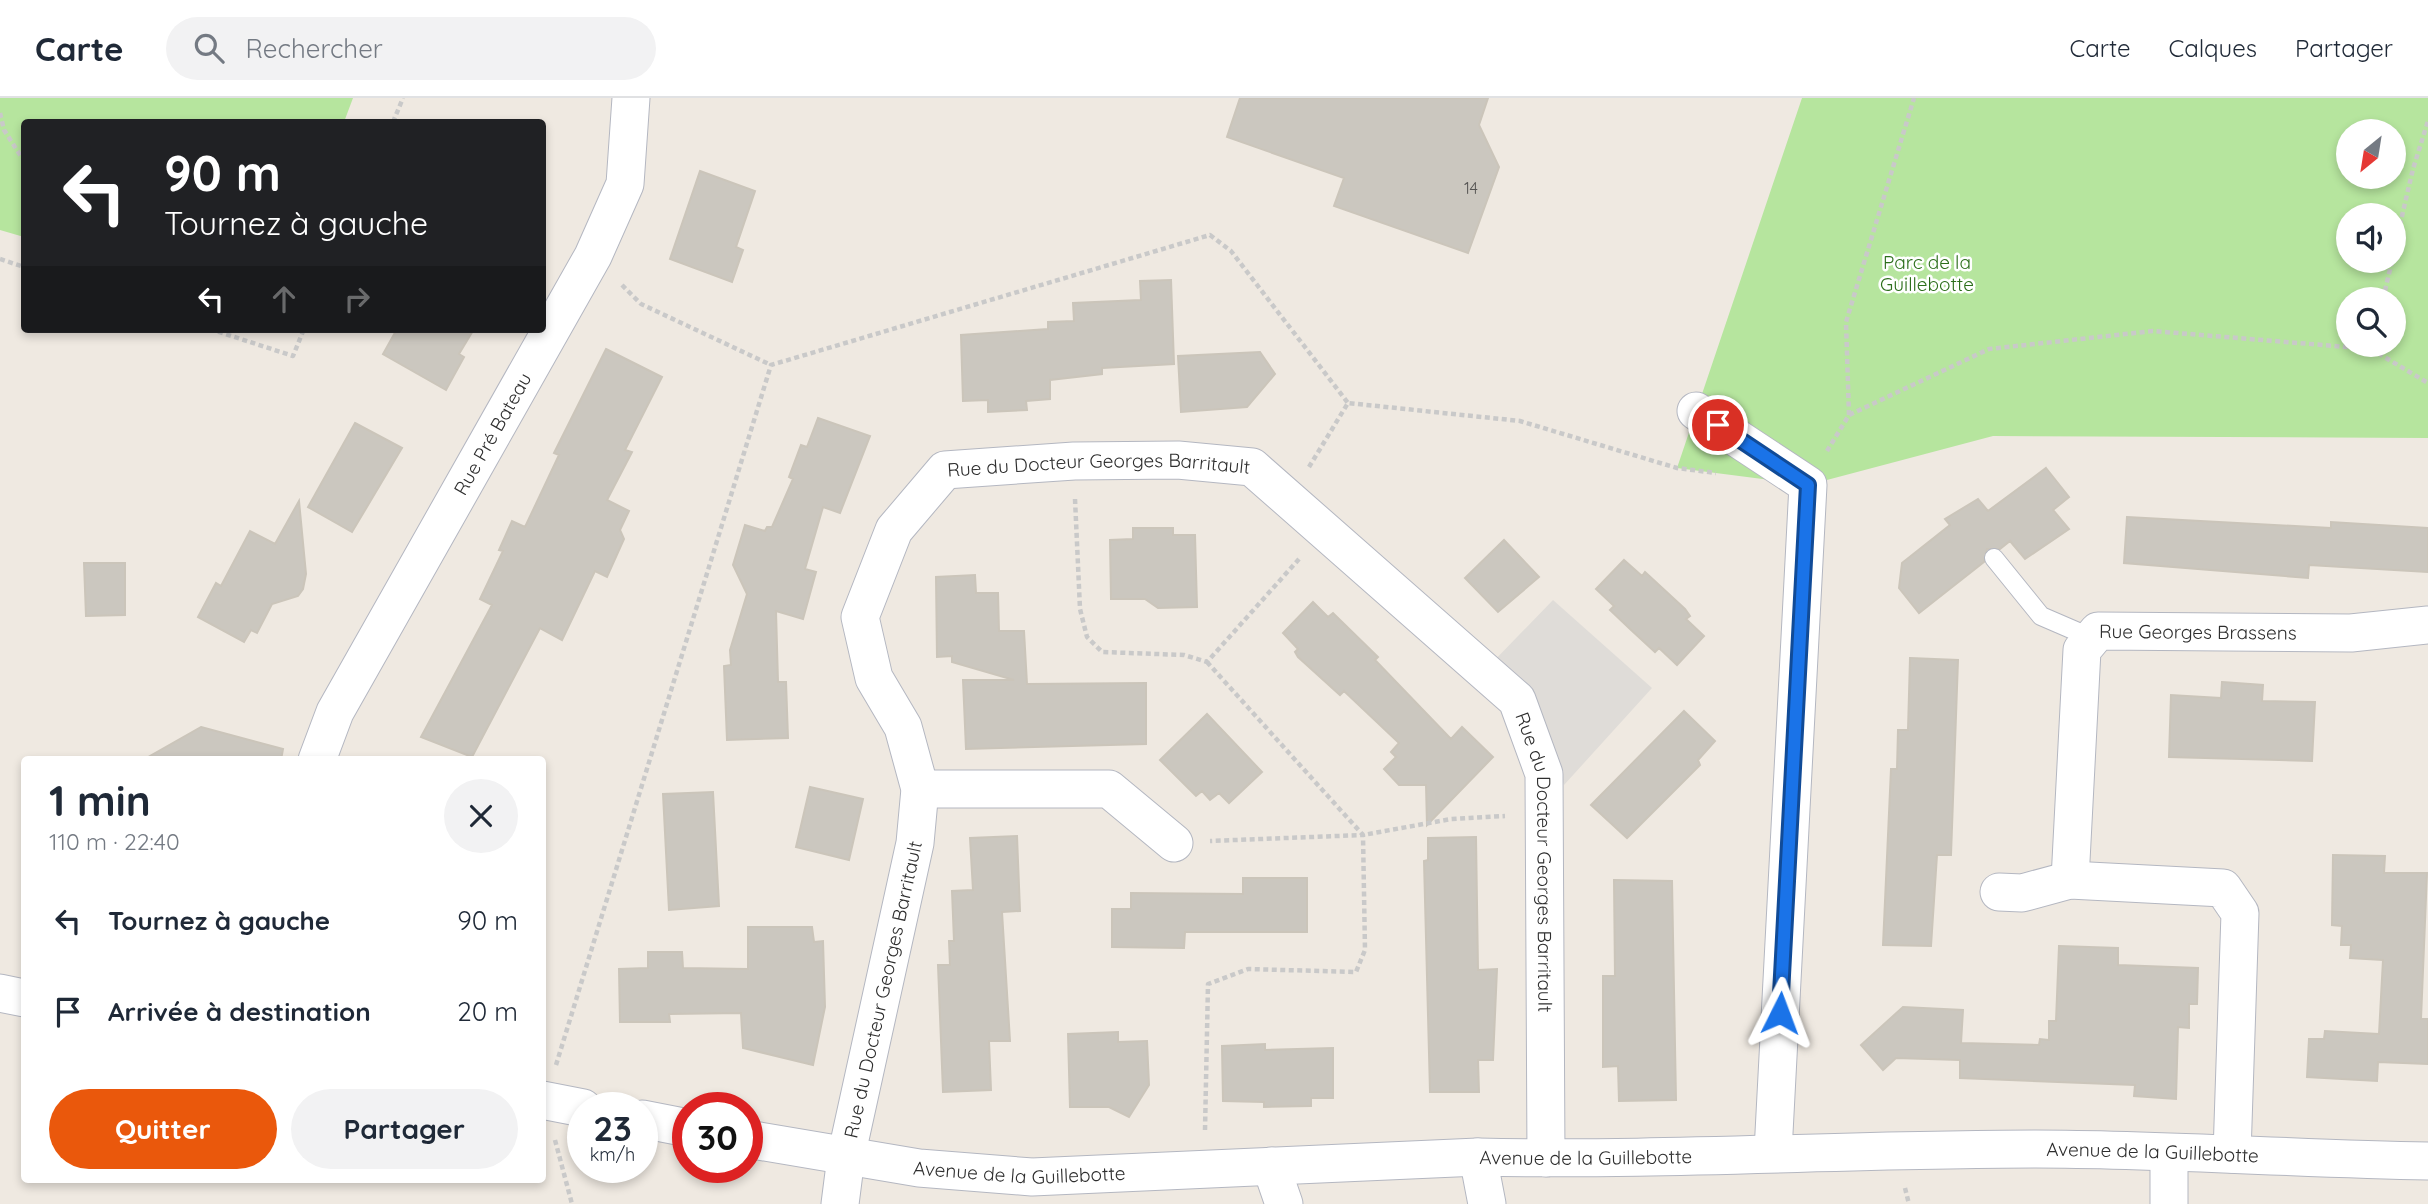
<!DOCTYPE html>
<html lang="fr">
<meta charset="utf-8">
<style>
body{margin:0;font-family:Quicksand,sans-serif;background:#f2f2f3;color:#1f2937;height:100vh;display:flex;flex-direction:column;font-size:26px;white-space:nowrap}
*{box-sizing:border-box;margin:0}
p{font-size:23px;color:#747a83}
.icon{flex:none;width:38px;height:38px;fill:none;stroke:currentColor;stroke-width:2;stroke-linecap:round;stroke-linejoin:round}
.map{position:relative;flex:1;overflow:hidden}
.details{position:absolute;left:21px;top:658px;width:525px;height:427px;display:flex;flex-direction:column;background:#fff;border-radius:7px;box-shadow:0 4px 10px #0003}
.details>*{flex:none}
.guide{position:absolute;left:21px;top:21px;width:525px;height:214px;border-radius:7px;box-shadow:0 4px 10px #0003;background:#202124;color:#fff;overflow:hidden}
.needle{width:46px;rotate:210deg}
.buttons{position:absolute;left:2336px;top:21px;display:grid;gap:14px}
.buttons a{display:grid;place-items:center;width:70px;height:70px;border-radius:50%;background:#fff;box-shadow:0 4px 10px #0003;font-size:35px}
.speed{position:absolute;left:567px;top:994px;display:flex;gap:14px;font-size:35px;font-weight:700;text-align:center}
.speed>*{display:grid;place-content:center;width:91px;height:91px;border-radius:50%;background:#fff;box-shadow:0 4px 10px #0003;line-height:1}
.speed small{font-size:18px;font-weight:400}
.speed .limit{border:10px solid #d22;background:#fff;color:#111}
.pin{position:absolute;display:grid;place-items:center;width:60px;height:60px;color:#fff;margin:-30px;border:4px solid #fff;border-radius:50%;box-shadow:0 2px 7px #0007}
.me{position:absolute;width:77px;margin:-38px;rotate:3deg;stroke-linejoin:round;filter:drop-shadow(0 0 5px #0008)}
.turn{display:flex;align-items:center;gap:24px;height:147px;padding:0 28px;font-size:32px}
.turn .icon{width:91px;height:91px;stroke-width:2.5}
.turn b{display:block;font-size:49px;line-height:60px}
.lanes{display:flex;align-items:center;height:66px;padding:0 28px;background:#0003;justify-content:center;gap:35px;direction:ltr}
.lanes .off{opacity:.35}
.round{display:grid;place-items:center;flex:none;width:74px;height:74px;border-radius:37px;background:#f2f2f3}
.headline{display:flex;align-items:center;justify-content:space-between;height:119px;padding:0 28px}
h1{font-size:42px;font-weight:800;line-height:52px}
.primary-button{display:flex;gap:14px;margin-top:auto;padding:14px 28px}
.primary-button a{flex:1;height:80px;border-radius:42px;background:#ea580c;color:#fff;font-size:28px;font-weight:800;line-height:80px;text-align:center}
.primary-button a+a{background:#f2f2f3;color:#1f2937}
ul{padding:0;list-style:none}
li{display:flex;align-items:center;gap:21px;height:91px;padding:0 28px}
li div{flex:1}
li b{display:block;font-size:26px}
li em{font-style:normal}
header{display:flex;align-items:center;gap:42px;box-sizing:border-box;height:98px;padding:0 35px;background:#fff;border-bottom:2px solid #e0e1e3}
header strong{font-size:33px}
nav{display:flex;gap:38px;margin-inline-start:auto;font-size:24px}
.search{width:490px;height:63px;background:#f2f2f3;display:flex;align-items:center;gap:18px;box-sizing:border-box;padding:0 24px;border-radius:38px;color:#747a83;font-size:26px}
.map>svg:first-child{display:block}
.green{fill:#b6e59e;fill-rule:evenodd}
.plaza{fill:#dfdcd8}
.building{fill:#cbc7bf;stroke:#cbc5ba;stroke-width:2}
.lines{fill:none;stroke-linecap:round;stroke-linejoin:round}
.service-casing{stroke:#b4b7c1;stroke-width:20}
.minor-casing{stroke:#b4b7c1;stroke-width:39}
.path{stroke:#c9c9c9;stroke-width:4.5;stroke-dasharray:5 3.5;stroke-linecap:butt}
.service{stroke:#fff;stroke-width:18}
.minor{stroke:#fff;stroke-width:37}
.route-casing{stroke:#114b97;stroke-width:18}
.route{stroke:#1a73e8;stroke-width:12}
.labels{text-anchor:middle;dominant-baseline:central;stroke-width:5;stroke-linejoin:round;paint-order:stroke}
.number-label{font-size:16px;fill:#555452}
.park-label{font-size:19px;fill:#2c6e1b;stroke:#fff}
.street-label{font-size:19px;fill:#2e2e2e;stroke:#fff}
</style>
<header>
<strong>Carte</strong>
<div class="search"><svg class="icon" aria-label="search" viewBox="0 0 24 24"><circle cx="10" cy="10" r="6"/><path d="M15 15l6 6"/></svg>Rechercher</div>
<nav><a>Carte</a><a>Calques</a><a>Partager</a></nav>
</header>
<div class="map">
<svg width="2428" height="1106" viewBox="0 0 2428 1106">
<rect width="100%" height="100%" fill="#efe9e1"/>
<path class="green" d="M0,0H353L344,24H24V139L0,132Z
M1802,0H2428V340L1993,338L1808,387L1677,370ZM2348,33H2394V79H2348ZM2348,117H2394V163H2348ZM2348,201H2394V247H2348Z"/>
<path class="plaza" d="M1553,502L1652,590L1564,687L1545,628L1489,568Z"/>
<path class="building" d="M1240,0H1488L1479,27L1499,69L1468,155L1334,108L1344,80L1227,39Z
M700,73L755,93L736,149L743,152L732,184L670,161Z
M1171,182L1174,266L1102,270V276L1050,282V301L1026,303L1027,312L988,314V302L963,303L961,237L1048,231V224L1074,223L1073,205L1141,202L1140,183Z
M397,231H474L459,256L464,259L446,292L383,256Z
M606,251L662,279L625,352L632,354L607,402L629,413L620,432L624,441L607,479L595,473L562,542L540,530L472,659L421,639L492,507L480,501L503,453L499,452L512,423L525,429L559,357L554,355Z
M1260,254L1275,276L1247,309L1181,314L1178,258Z
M818,320L870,338L840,415L823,409L805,471L816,474L803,521L776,513L778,584H786L788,640L727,642L724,568L731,567L730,552L747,496L733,467L745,427L765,433L767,429H772L793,381L789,379L801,347L807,349Z
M355,325L402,350L352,434L308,409Z
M2046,370L2069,399L2053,412L2069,431L2025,461L2010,443L2000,451H1987L1984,464L1919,515L1899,490L1902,465L1950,427L1945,421L1978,401L1988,413Z
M299,403L306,476L303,491L298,498L272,506L257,535L251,532L244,544L198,519L216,485L221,488L250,433L275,446Z
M2127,419L2331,430V424L2428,430V474L2309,467L2308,480L2124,465Z
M1133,430H1173V437H1195L1197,509L1158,510L1145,501H1111L1110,442L1133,441Z
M1504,442L1539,479L1498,514L1465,480Z
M1624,462L1642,478L1645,474L1685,511L1690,518L1686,521L1704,538L1677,567L1659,550L1655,554L1630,531L1610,512L1614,508L1596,491Z
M84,465H125V517L86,518Z
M975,477L976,495H998L999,533H1024L1027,586L1146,585V646L966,651L963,582H1014L952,564V558L937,559L936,479Z
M1313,504L1328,519L1333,515L1378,559L1375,562L1451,641L1462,629L1493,659L1427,727L1426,687H1399L1384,671L1396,659L1391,654L1399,645L1344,593L1340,597L1298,559L1295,554L1298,551L1283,535Z
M1910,560L1958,562L1951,757H1937L1931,848L1883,847L1891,671H1897L1898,632H1908Z
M2222,584L2263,587L2262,603L2315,604L2312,663L2169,659L2171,597L2221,600Z
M1684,613L1715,643L1698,662L1700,667L1627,740L1591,707Z
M1207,616L1262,674L1229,705L1219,695L1210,702L1202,693L1196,698L1160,662Z
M201,629L283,651L281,662H143Z
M810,689L863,701L849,762L796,749Z
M713,694L719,808L669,812L663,696Z
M1017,738L1020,813L1002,814L1010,943H989L991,992L943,994L938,867H950L949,843H954L952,793L973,792L970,740Z
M1476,739L1478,872L1497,871L1493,962H1478L1479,994H1430L1424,763L1428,762V740Z
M2333,757L2385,758L2384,775H2427L2421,921H2428V966L2378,964L2377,983L2307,979L2309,941H2324L2325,933L2379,936L2383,862L2350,860L2351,847H2341L2342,828L2332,827Z
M1243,780H1307V834H1185L1184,850L1112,849V811H1131V795L1243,796Z
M1614,782L1672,783L1676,1002L1619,1003L1618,968L1603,969V878H1615Z
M748,829H812L814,844L823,843L825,909L813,967L743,950L741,915L669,916L670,924H620L619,871L648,870V854H682L683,870L748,871Z
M2059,848L2118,850V867L2198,870L2197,906H2189V930L2178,929L2176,1001L2134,998L2135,987L1960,980V962L1896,960L1883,972L1861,947L1903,909L1963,912L1961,945L2039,947L2040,941L2049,942V923H2056Z
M1118,934V944L1147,943L1149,987L1129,1019L1109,1009H1070L1068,936Z
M1265,946V952L1333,950V1000H1311V1008L1264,1009V1004L1223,1003L1222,948Z"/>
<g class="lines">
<defs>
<path id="service" d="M1994,460L2041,518L2092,540"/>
<g id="minor">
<path d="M1696,313L1808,387L1773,1054"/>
<path id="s1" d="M317,662L335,614L593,158L625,86L631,0"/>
<path d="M920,691H1109L1174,745"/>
<path id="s2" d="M2070,782L2082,552L2098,533L2351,535L2428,527"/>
<path d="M1999,794L2022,795L2070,782L2223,790L2240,815L2232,1056"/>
<path d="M0,895L24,900"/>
<path d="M542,1002L583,1010"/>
<path d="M642,1021L688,1030"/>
<path id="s3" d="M747,1041L919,1070L1032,1079L1478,1059C1664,1063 1850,1051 2036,1051C2166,1051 2297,1061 2428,1063"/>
<path d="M2169,1055V1106"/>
<path d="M1478,1059L1487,1106"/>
<path d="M1271,1068L1284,1106"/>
<path id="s4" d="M840,1106L846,1059L915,745L920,691L903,629L874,580L860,519L894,432L945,372L1074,363L1178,362L1252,369L1517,602L1544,676L1546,1060"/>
</g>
</defs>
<use href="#service" class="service-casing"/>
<use href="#minor" class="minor-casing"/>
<path class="path" d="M0,15L4,32L24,63
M393,24L403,0
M2394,152L2413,71L2428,23
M0,161L24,169
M622,187L641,206L771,267
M2383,201L2392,163
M210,231L293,258L304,231
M2371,251L2428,285
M1849,317L1846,224L1914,0
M1827,353L1849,317L1989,251L2153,233L2371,251L2372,247
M1309,369L1348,305L1520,323L1677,370L1716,375
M1075,401L1080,511L1087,539L1102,554L1184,557L1207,564L1299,461
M1207,564L1363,737L1451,721L1505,718
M556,967L771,267L1210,137L1231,153L1348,305
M1205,1032L1208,886L1248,871L1356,874L1365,852L1363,737L1210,743
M555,1042L572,1106
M1905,1090L1909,1106"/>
<use href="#service" class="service"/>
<use href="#minor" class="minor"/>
</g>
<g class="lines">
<defs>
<path id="route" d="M1718,327L1808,387L1780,915"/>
</defs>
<use href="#route" class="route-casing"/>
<use href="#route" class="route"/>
</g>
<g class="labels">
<g class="number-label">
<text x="1471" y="90">14</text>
</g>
<g class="park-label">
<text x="1927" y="164">Parc de la<tspan x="1927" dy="22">Guillebotte</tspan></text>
</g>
<g class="street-label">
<text stroke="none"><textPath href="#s1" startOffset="371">Rue Pré Bateau</textPath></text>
<text stroke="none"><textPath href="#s4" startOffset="933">Rue du Docteur Georges Barritault</textPath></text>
<text stroke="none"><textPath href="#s2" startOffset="355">Rue Georges Brassens</textPath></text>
<text stroke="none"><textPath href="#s4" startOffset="1605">Rue du Docteur Georges Barritault</textPath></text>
<text stroke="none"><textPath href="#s4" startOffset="219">Rue du Docteur Georges Barritault</textPath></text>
<text stroke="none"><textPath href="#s3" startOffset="1409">Avenue de la Guillebotte</textPath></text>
<text stroke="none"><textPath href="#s3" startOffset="842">Avenue de la Guillebotte</textPath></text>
<text stroke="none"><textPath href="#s3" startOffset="275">Avenue de la Guillebotte</textPath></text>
</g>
</g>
</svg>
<div class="buttons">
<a><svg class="needle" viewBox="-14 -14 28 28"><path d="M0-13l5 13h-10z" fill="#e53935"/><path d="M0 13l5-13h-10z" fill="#747a83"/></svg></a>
<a><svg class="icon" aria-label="sound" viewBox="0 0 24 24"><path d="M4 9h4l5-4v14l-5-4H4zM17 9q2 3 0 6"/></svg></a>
<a><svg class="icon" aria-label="search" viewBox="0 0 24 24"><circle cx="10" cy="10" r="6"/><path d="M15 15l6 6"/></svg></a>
</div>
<div class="speed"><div>23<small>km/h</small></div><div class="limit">30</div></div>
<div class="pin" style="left:1718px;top:327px;background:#d93025"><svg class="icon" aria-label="arrive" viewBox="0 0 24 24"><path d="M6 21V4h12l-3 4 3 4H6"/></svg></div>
<svg class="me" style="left:1780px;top:915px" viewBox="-20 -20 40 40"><path d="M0-17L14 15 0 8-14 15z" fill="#1a73e8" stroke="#fff" stroke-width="4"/></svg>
<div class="guide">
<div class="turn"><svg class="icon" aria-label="left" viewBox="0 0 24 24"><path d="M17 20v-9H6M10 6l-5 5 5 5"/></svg><div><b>90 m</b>Tournez à gauche</div></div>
<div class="lanes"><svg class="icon" aria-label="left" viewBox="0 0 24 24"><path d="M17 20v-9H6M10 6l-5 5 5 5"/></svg><svg class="icon off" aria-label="ahead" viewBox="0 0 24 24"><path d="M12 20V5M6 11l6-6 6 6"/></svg><svg class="icon off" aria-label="right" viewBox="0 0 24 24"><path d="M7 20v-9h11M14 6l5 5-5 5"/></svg></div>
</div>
<section class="details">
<div class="headline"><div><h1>1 min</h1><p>110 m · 22:40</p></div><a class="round"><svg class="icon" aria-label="close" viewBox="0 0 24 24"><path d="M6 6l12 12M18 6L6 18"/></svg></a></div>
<ul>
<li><svg class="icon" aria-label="left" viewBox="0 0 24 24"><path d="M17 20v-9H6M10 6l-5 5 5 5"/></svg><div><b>Tournez à gauche</b></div><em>90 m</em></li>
<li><svg class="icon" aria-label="arrive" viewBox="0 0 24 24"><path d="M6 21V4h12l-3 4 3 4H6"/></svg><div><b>Arrivée à destination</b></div><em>20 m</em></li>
</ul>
<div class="primary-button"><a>Quitter</a><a>Partager</a></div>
</section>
</div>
